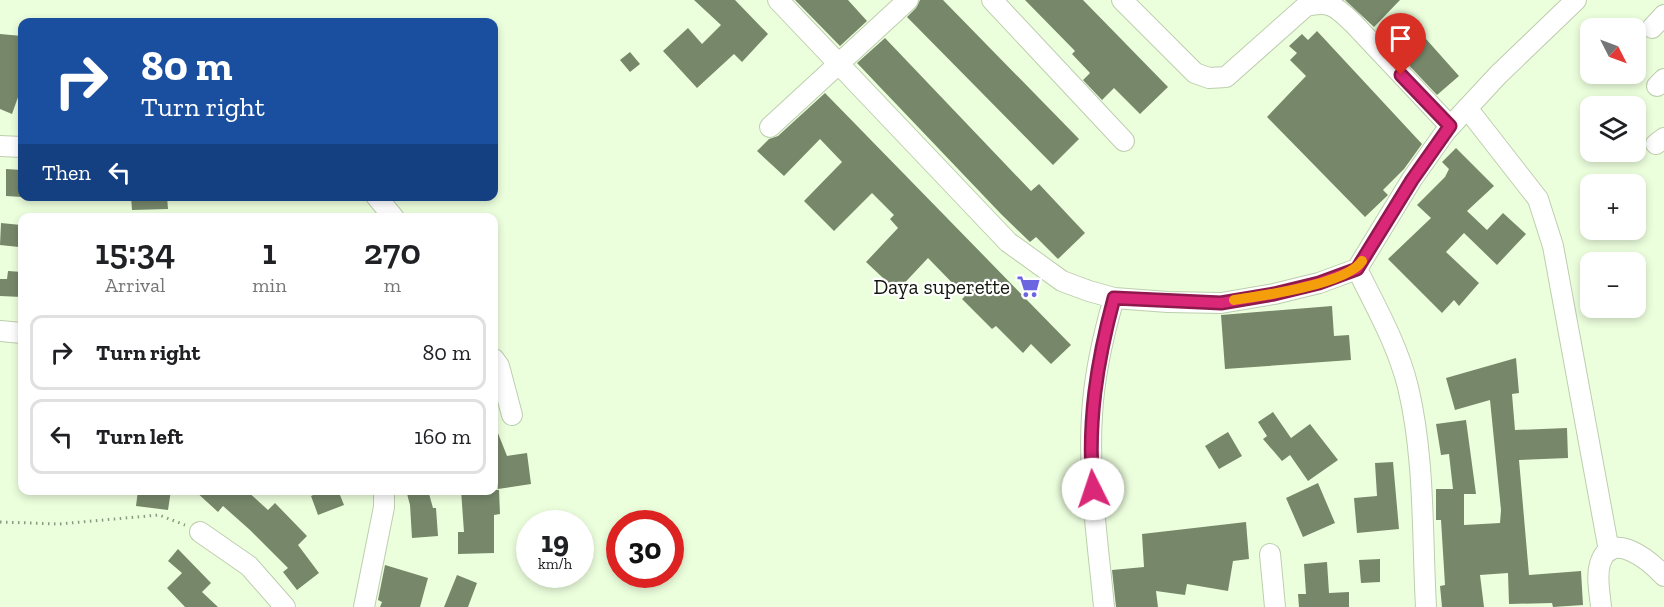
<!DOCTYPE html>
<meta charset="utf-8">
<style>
body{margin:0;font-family:"Zilla Slab",serif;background:#f2f2f2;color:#202124;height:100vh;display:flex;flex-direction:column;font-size:22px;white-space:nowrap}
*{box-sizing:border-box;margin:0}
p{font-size:20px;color:#757577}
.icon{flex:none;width:33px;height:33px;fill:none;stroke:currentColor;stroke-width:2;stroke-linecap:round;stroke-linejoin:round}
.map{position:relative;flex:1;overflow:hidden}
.panel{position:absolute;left:18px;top:213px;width:480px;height:282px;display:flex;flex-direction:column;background:#fff;border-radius:12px;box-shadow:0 3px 9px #0003}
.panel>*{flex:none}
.guide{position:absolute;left:18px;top:18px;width:480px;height:183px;border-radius:12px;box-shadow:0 3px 9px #0003;background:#1a4fa0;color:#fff;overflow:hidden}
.needle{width:39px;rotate:132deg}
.buttons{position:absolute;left:1580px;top:18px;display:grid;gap:12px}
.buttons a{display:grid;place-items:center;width:66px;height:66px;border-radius:12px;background:#fff;box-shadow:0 3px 9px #0003;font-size:30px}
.speed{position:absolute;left:516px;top:510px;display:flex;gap:12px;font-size:30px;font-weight:700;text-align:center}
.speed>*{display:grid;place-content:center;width:78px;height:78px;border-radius:50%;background:#fff;box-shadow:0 3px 9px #0003;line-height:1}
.speed small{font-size:15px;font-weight:400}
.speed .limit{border:9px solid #d22;background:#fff;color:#111}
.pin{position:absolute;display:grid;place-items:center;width:51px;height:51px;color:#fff;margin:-62px -26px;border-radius:50% 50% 50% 0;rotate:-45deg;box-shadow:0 0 6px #0007}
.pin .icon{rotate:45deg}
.me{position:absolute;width:66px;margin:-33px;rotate:356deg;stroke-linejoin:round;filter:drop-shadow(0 0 4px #0008)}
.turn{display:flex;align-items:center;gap:21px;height:126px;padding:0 24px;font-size:27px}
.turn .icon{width:78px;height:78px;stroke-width:2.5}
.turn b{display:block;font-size:42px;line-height:51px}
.then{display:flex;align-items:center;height:57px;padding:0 24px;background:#0003;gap:12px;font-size:22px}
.eta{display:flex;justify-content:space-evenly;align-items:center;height:102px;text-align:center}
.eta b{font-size:36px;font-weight:600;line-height:42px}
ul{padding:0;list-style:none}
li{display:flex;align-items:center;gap:18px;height:75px;margin:0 12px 9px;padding:0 12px;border:3px solid #e0e0e0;border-radius:12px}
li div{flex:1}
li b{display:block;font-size:22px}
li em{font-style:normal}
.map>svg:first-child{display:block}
.building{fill:#77886a}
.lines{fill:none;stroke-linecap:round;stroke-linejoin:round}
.minor-casing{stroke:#bdceae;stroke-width:22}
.path{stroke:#8b9981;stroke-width:3;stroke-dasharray:1.5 4.5;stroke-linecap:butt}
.minor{stroke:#fff;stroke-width:20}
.route-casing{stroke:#8e194d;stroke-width:15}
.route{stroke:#db2777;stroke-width:10}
.slow{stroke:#f59e0b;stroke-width:10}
.labels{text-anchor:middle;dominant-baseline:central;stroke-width:4.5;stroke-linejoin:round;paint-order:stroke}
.poi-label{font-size:21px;fill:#11170c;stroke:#fff;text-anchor:end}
</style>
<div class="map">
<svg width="1664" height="607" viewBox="0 0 1664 607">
<rect width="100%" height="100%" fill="#ecffdd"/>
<path class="building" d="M694,0H735L768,34L742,62L734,54L697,88L663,51L688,28L702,44L721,25Z
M795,0H848L867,21L840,46Z
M920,0H943L1079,139L1053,165L907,17L916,8Z
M1025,0H1083L1168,87L1140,114L1114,88L1102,100L1083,80L1090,73L1072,54L1075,51Z
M1345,0H1400L1374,27Z
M1317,31L1422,144L1404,169L1383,190L1388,195L1365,217L1267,117L1306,76L1290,60L1297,53L1289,46L1302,34L1308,40Z
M0,34L22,36V86L12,114L0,109Z
M885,38L1031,191L1039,184L1085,233L1058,259L1036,237L1030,242L1001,214L857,63Z
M1426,39L1459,76L1437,95L1403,59Z
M630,52L640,64L630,72L620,60Z
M825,93L1071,345L1051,364L1031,344L1023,353L996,326L992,329L962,299L965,296L928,258L897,291L866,262L898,228L890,219L894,215L872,193L834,231L804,201L842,162L820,139L784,176L757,151L769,139L778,136Z
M1456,148L1494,186L1467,211L1487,230L1503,213L1526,234L1497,265L1464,233L1446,252L1479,283L1459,306L1454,300L1442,313L1388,259L1431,218L1417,205L1445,177L1449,169L1442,162Z
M6,169L22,170V197L6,196Z
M131,196H167L168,209L132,210Z
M1,223L21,225L19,247L0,245Z
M8,271L22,272V297L0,296V279H7Z
M1332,306L1334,336L1349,335L1351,360L1225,369L1221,315Z
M1516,358L1519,393L1512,394L1515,430L1567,428L1568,458L1519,460L1529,575L1581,571L1583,605L1553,607L1552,603L1509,604L1508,573L1480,575L1484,607H1442L1440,586L1445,585L1441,520H1436V489H1453L1449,454L1441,455L1436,424L1466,420L1476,494H1464V525L1500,523L1501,510L1490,400L1455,410L1446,378Z
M1273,412L1291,438L1310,424L1338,460L1308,481L1290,455L1282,461L1263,439L1267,436L1258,422Z
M494,423L507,456L527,453L531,484L498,489L494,461Z
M1228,432L1242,456L1219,469L1205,446Z
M1393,462L1399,529L1357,533L1354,498L1377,496L1375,463Z
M1318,483L1335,523L1303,537L1286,498Z
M138,490H171L168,510L136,506Z
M194,490H246L268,510L275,503L307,536L298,545L319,573L297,590L283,572L288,568L250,530L223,506L218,512Z
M324,490H338L344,505L318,515L311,496Z
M406,490H428L433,508H436L438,536L412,538L410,505Z
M461,490H499L500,514L494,515V553L458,554V532H464Z
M1246,522L1249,559L1233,561L1228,591L1187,584L1185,595L1156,591L1158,607H1116L1112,570L1144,567L1142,534Z
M178,549L211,583L202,592L218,607H185L167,588L182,573L168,561Z
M1380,559V582L1361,583L1359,560Z
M1327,562L1329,593L1349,592V607H1299L1298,594H1306L1304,564Z
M385,565L428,578L420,607H380L382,602L378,600Z
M457,575L477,583L468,607H444Z"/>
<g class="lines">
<defs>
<path id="minor" d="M778,0L1008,242L1062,281L1089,291L1114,298L1168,302L1221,303L1274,294L1319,283L1357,269L1412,179L1446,131L1498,75L1576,0
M992,0L1124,141
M1122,0L1195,73L1209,78L1226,77L1306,6C1330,0 1336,7 1353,23L1450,126
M1652,28L1664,15
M1657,86L1664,79
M1467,108L1538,199L1553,246L1609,551
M770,127L908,0
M1656,144L1664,138
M0,146L22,147
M376,196L394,218
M1357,269C1376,307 1398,346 1408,387C1425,458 1422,535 1426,607
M0,331L22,333
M494,359L499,366L512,415
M200,532L249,566L285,607
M1270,554L1275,607
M364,607L384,507V490
M1104,607C1098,543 1088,479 1092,415C1094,375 1103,336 1114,298
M1601,607C1600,594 1596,577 1600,564C1611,528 1650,561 1664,576"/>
</defs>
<use href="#minor" class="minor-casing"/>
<path class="path" d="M0,522L59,524L159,515L185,525"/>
<use href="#minor" class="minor"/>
</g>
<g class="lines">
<defs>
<path id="route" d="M1093,489C1087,423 1097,361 1114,298L1221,303L1274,294L1319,283L1357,269L1412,180L1450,126L1401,75"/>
</defs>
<use href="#route" class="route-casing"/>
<use href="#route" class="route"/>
<path class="slow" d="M1234,300C1262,296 1347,284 1362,261"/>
</g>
<defs>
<symbol id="supermarket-bare" viewBox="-9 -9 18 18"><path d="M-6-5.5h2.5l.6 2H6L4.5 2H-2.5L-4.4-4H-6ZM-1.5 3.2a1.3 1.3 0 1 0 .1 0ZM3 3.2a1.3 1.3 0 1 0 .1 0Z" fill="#6b65df" stroke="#fff" stroke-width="2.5" paint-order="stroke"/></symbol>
</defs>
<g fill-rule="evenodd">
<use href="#supermarket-bare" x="1012" y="270" width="33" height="33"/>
</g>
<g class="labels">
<g class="poi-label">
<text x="1010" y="286">Daya superette</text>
</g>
</g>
</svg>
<div class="buttons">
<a><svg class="needle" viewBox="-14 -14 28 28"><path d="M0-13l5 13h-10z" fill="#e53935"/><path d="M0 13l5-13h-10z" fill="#757577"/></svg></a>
<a><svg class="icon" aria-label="layers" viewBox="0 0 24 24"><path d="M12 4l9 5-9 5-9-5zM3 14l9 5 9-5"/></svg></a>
<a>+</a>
<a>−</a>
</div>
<div class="speed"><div>19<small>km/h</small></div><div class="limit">30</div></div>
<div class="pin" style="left:1401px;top:75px;background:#d93025"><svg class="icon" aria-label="arrive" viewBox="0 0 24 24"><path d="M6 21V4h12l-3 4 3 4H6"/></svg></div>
<svg class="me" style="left:1093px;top:489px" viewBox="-20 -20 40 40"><circle r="19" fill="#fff"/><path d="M0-13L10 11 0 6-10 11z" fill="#db2777"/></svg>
<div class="guide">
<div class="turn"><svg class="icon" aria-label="right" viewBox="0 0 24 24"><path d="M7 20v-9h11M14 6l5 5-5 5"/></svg><div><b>80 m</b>Turn right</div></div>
<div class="then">Then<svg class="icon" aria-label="left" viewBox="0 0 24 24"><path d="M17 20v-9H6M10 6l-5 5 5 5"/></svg></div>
</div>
<section class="panel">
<div class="eta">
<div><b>15:34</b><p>Arrival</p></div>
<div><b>1</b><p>min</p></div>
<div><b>270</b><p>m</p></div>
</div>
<ul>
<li><svg class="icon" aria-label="right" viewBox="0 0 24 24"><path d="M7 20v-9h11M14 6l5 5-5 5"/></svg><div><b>Turn right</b></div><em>80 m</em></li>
<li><svg class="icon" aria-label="left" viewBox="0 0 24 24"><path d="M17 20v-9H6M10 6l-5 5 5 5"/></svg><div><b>Turn left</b></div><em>160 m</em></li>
</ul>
</section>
</div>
